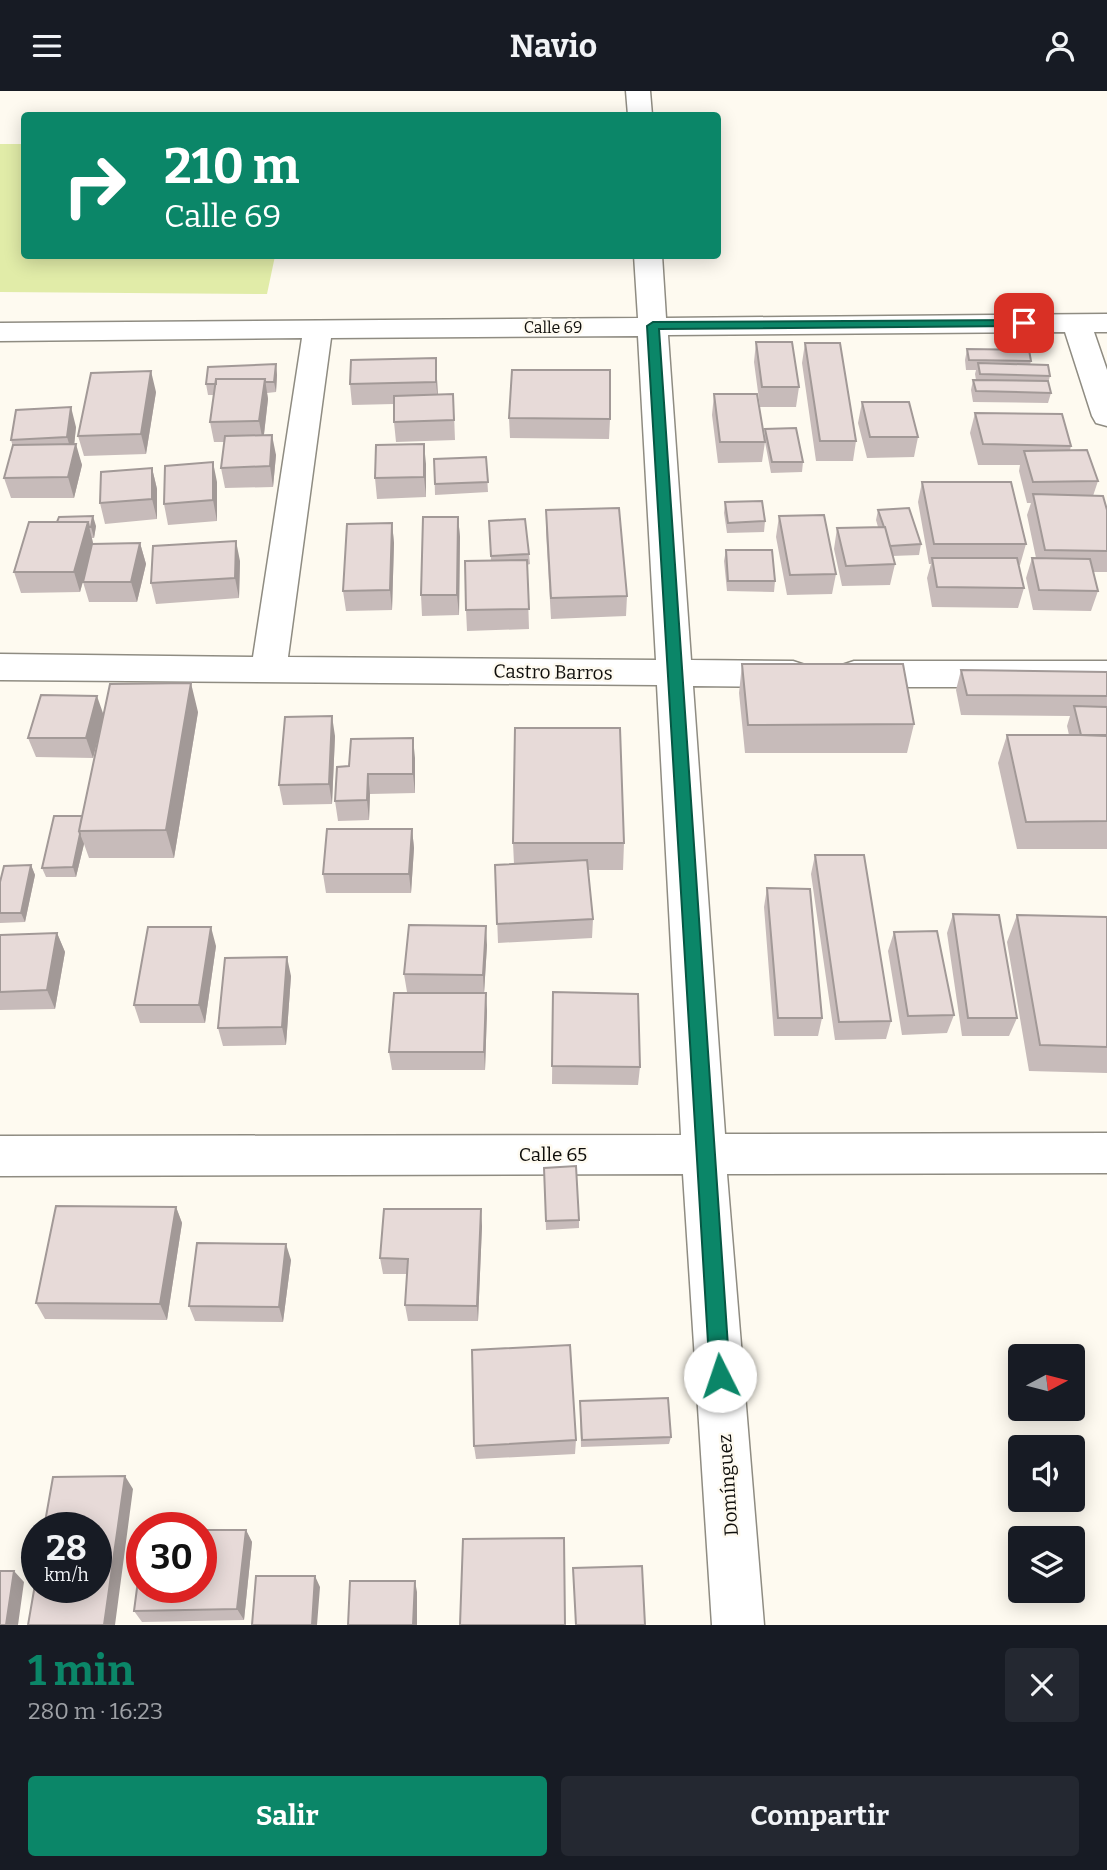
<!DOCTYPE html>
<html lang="es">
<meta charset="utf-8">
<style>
body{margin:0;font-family:Bitter,serif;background:#242831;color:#f1f3f6;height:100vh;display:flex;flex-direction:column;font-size:26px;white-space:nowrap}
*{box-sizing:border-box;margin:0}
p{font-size:23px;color:#9ea1a6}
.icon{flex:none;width:38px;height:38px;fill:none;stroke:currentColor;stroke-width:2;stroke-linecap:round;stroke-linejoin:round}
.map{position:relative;height:1534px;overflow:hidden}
.drawer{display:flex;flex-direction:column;background:#171b24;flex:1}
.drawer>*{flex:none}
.hud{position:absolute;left:21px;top:21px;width:700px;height:147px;border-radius:7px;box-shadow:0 4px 18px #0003;background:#0b8668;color:#fff;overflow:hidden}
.needle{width:46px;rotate:83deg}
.tools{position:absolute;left:1008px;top:1253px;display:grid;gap:14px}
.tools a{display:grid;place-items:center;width:77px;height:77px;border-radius:7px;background:#171b24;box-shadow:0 4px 18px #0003;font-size:35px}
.speed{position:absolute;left:21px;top:1421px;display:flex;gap:14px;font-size:35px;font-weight:700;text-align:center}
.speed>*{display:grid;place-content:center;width:91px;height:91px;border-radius:50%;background:#171b24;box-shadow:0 4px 18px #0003;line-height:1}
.speed small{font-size:18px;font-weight:400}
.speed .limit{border:10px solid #d22;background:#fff;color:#111}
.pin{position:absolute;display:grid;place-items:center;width:60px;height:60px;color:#fff;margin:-30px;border-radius:14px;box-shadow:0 4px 10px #0006}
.me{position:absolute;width:77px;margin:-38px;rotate:356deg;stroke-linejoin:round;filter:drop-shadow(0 0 5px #0008)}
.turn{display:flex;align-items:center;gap:24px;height:147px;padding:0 28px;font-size:32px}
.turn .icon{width:91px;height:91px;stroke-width:2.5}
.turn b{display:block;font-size:49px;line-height:60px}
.round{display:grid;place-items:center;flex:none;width:74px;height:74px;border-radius:7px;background:#242831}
.head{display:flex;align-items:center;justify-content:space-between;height:119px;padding:0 28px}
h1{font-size:42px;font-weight:700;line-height:52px;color:#0b8668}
.button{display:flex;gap:14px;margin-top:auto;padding:14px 28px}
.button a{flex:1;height:80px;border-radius:7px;background:#0b8668;color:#fff;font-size:28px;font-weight:700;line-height:80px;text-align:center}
.button a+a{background:#242831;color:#f1f3f6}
header{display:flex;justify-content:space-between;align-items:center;height:91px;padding:0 28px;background:#171b24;font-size:32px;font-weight:700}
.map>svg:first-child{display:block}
.green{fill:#e1eca8}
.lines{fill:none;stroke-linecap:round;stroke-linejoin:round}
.street-casing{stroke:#8f8c82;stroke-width:3}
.street{fill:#fff;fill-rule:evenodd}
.wall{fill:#c7bbba}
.shaded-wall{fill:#a29997}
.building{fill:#e7dad8;stroke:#a29997;stroke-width:2}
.route{fill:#0b8668;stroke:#075744;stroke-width:2}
.labels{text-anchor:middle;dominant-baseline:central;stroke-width:5;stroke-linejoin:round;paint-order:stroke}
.far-street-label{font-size:16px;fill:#0f0e0b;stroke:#fefaf0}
.street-label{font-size:19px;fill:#0f0e0b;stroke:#fefaf0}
</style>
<header><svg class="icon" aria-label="menu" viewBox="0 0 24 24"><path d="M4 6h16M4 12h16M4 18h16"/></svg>Navio<svg class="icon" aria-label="person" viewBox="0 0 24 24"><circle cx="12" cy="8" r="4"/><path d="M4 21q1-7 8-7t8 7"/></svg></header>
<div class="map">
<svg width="1107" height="1534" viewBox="0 0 1107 1534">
<rect width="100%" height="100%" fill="#fefaf0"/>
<path class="green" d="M0,53H24V164L275,165L267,203L0,201Z"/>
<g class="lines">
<defs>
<path id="street" d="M626,0H650L652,24H628Z
M634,164H662L666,227L1107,223V241H1094L1107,279V335L1096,332L1092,325L1065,241L668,244L691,569L793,570L805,574L811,583L805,592L793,596L693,595L725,1043L1107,1042V1082L727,1083L764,1534H712L683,1083L0,1085V1045L681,1044L657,594L0,589V563L253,566L302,247L0,250V232L638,227ZM638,245L656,569L288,566L331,247Z
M854,570H1107V596H854L842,592L836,583L842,574Z"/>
</defs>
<use href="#street" class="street-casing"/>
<use href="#street" class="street"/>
</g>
<path class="wall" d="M756,251L799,296L796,316H760L754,271Z
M805,252L856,350L853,370H816L802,272Z
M967,258L1031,270L1030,274L1050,285L1048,292L1051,302L1048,312L973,311L971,299L973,289H976L975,283L976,279H966L965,269Z
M276,273L277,284L276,301L267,302L268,308L264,344L276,364L273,396L225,397L221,377L224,351H214L210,331L214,304H208L206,293Z
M437,288L438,303L454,323L455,349L396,351L394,331V313L352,314L350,293Z
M156,301L146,363L84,365L78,345Z
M714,303L764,348L765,338L803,371L802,381L771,382L765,351L762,371L718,372L712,324Z
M862,311L918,346L914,366L867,367L858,332Z
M975,322L1071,355L1070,359L1098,390L1093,405L1107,419V481H1093L1098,500L1091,520L1033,519L1026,487L1032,467H1036L1027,424L1031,412H1027L1019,380L1020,374H978L970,342Z
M509,327L610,328L609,348L510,347Z
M76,336L74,353L82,374L74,407H11L4,387L13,356L11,349Z
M424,353L426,406L377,408L375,387Z
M486,366L488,401L435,404L434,368Z
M152,377L157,398V428L105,433L100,412Z
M217,391V430L168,434L164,413Z
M922,391L1026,453L1020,474H1019L1024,497L1018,517L932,516L927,487L931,473H929L918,411Z
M725,411L765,430L764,441L727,442L724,422Z
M546,419L627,505L626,525L551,528L546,440Z
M878,419L921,453L919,464L892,465L895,473L890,494L842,495L834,458L837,437L878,436L876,429Z
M779,425L836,483L832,503L787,504L776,446Z
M458,426L460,446L459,524L422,525L421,504Z
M489,430L529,463L530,473L527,474L529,538L467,540L466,519L491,469Z
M29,431L96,435L94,447H92L93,453L140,452L146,473L137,511H89L83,491L80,501L21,502L14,481Z
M392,432L394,452L392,519L346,520L343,500Z
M726,459L775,490L774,501L727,500L724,470Z
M240,470L239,507L156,513L151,492Z
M742,573L914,633L907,662H745L739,602Z
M961,579L1107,581V758H1017L998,672L1007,644H1069L1067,635L1070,625L961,624L956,599Z
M198,621L174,767H89L84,753L76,786H46L42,777L82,725L101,637L93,667L36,666L28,647L103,624Z
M335,645L332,713L283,714L279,694Z
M415,667V702L370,703L369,729L338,730L335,710L349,675Z
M412,738L414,757L411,802H326L323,783Z
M513,752H624L623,779H588L593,828L592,847L498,852L495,774L514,773Z
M815,764L891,930L886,948L835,949L811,783Z
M31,774L35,784L25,831L0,832V791Z
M767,797L822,927L818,945H774L764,816Z
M953,823L1017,927L1009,945H962L947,842Z
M1017,824L1107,826V982L1029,980L1007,851Z
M894,841L954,924L947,942L902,944L888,860Z
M57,842L65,861L55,918L0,919V844Z
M487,854L484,902L487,920L485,979H392L389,961L407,901L404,883Z
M216,855L205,932H140L134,914Z
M291,885L286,954L223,955L218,937Z
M553,901L640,976L638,994L552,993Z
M544,1077L579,1129V1137L546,1139Z
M176,1116L182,1132L167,1229L45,1228L36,1212Z
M482,1135L478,1230H408L405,1214L407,1183H383L380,1167Z
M291,1169L283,1231L195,1230L189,1215Z
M580,1318L671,1346L669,1353L581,1356Z
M576,1349L575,1363L476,1368L474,1355Z
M246,1439L252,1451L244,1529L142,1531L134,1520Z"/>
<path class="shaded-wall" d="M436,267L437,288L438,311L436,291Z
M276,273L277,284L276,301L274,291Z
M151,280L156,301L146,363L141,343Z
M265,288L268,308L263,351L259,330Z
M71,316L76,336L73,366L67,346Z
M272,344L276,364L273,396L270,375Z
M76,353L82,374L74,407L68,386Z
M424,353L426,373V406L424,386Z
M213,371L217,391V430L213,409Z
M152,377L157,398V428L152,408Z
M93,425L96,435L94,447L91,436Z
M458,426L460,446L459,524L457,504Z
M88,431L93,452L80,501L74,481Z
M392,432L394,452L392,519L390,499Z
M236,450L240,470L239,507L235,487Z
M140,452L146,473L137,511L131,491Z
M191,592L198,621L174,767L166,739Z
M97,605L104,625L93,667L86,647Z
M332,625L335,645L332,713L329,693Z
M413,647L415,667V702L413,683Z
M368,683L370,703L369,729L367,709Z
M412,738L414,757L411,802L409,783Z
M80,743L84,753L76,786L73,776Z
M31,774L35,784L25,831L21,822Z
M486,835L487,854L484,903L483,884Z
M211,836L216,855L205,932L199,914Z
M57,842L65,861L55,918L47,899Z
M287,866L291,885L286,954L282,936Z
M486,902L487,920L485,979L484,961Z
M176,1116L182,1132L167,1229L160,1213Z
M481,1118L482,1135L478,1230L477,1215Z
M286,1153L291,1169L283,1231L279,1216Z
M125,1385L133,1398L115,1534H104Z
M246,1439L252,1451L244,1529L237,1518Z
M14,1480L24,1491L18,1534H6Z
M315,1485L320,1496L317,1534H312Z
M415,1490L417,1501V1534H413Z"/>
<path class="building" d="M756,251H792L799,296H762Z
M805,252H840L856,350H820Z
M967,258L1029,259L1031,270L969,269Z
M436,267V291L350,293L351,269Z
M978,272L1048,274L1050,285L980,283Z
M276,273L274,291H265V288H216V293H206L208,276Z
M512,279H610V328L509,327Z
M151,280L141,343L78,345L91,282Z
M216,288H265L259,330L210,331Z
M973,289L1048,290L1051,302L976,300Z
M453,303L454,329L394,331V305Z
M714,303H757L765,351H720Z
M862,311H909L918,346H870Z
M71,316L67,346L11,349L16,319Z
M975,322L1062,323L1071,355L983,353Z
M796,337L803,371H772L765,338Z
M272,344L270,375L221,377L225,345Z
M76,353L68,386L4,387L13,354Z
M424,353V386L375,387L376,354Z
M1087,359L1098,390L1033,391L1024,360Z
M486,366L488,391L435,393L434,368Z
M213,371V409L164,413L165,375Z
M152,377V408L100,412L101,381Z
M922,391H1011L1026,453H934Z
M1033,403L1103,405L1107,419V460L1045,459Z
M762,410L765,430L728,432L725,411Z
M619,417L627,505L551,507L546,419Z
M909,417L921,453L890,455L885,436H884L878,419Z
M824,424L836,483L790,484L779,425Z
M93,425L91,436H89L88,431H57L59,426Z
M423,426H458L457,504H421Z
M525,428L529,463L491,465L489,430Z
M29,431H88L74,481H14Z
M392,432L390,499L343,500L347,433Z
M885,436L895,473L846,475L837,437Z
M236,450L235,487L151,492L153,455Z
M140,452L131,491H83L92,453Z
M726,459H772L775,490H728Z
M932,467H1017L1024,497L937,496Z
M1032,467L1090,468L1098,500L1039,499Z
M527,469L529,518L466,519L465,470Z
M742,573H903L914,633L748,634Z
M961,579L1107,581V605L967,604Z
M191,592L166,739L79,740L110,593Z
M41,604L97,605L86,647H28Z
M1074,615L1107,616V645L1081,644Z
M332,625L329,693L279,694L285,626Z
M515,637H620L624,752H513Z
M1007,644H1107V730L1026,731Z
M413,647V683H368L367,709L335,710L337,676L349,675L351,648Z
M54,725H82L79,740L80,743L73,776L42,777Z
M327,738H412L409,783H323Z
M815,764H864L891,930L839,931Z
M587,769L593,828L497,833L495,774Z
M31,774L21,822H0V791L4,775Z
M767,797L810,798L822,927H778Z
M953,823L999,824L1017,927H968Z
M1017,824L1107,826V956L1040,954Z
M409,834L486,835L483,884L404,883Z
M148,836H211L199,914H134Z
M937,840L954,924L908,925L894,841Z
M57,842L47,899L0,901V844Z
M287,866L282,936L218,937L225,867Z
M553,901L638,903L640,976L552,975Z
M394,902H486L484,961H389Z
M576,1075L579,1129L546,1130L544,1077Z
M56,1115L176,1116L160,1213L36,1212Z
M384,1118H481L477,1215L405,1214L408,1168L380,1167Z
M197,1152L286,1153L279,1216L189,1215Z
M570,1254L576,1349L474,1355L472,1259Z
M668,1307L671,1346L582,1349L580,1310Z
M125,1385L104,1534H28L37,1482V1496H96V1437H44L53,1386Z
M201,1439H246L237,1518L134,1520L142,1459V1496H201Z
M564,1447L565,1534H460L463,1448Z
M642,1475L645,1534H576L573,1477Z
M0,1480H14L6,1534H0Z
M256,1485H315L312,1534H252Z
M350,1490H415L413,1534H348Z"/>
<path class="route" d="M1024,229L1030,232L1028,235L659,238L730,1285L727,1292L720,1294L713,1292L710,1285L647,235L653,231Z"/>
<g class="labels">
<g class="far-street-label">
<text x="553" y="236">Calle 69</text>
</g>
<g class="street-label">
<text transform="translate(553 581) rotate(1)">Castro Barros</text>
<text x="553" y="1063">Calle 65</text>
<text transform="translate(728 1394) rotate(-94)">Domínguez</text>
</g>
</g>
</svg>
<div class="tools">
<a><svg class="needle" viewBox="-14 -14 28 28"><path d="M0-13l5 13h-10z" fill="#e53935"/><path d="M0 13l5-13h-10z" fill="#9ea1a6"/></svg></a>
<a><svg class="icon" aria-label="sound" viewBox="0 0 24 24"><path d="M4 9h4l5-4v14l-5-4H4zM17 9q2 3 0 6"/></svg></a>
<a><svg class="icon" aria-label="layers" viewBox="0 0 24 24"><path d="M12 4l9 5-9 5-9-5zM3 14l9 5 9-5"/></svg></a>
</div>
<div class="speed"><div>28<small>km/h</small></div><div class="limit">30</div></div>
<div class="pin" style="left:1024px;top:232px;background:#d93025"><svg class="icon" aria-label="arrive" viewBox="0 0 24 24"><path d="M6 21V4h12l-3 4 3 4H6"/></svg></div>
<svg class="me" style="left:720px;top:1285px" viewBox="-20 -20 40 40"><circle r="19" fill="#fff"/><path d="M0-13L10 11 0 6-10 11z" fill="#0b8668"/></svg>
<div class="hud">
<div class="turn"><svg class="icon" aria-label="right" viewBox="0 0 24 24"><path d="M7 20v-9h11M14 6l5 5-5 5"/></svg><div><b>210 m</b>Calle 69</div></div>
</div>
</div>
<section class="drawer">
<div class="head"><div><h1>1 min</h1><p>280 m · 16:23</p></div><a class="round"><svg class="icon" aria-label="close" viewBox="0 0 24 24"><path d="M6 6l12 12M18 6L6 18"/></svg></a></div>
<div class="button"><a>Salir</a><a>Compartir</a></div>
</section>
